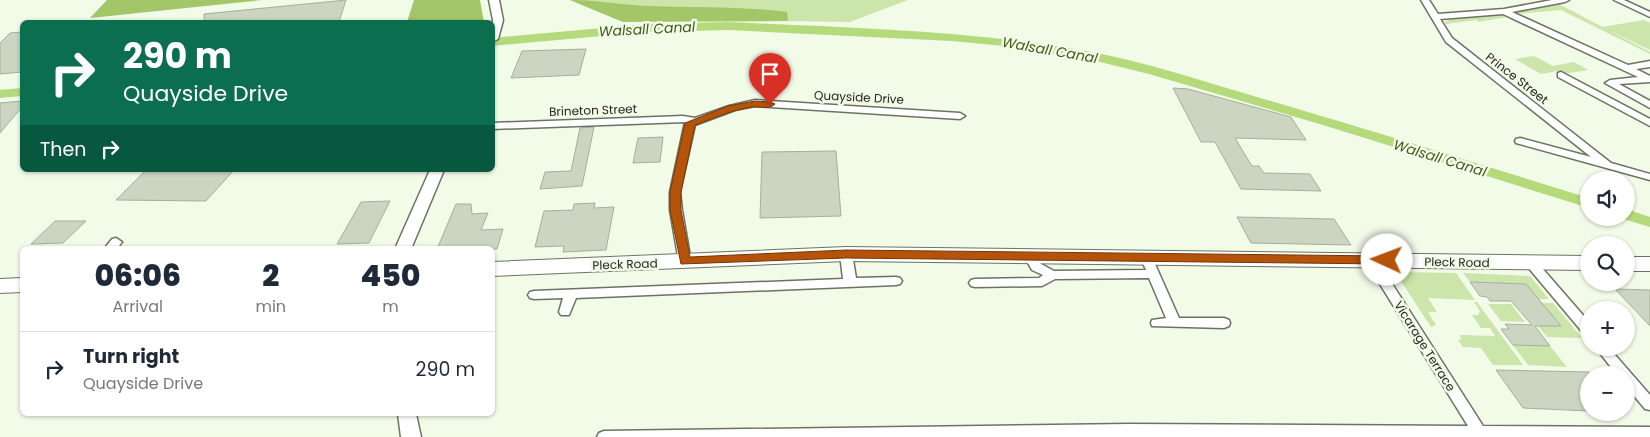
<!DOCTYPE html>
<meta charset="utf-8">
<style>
body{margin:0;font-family:Poppins,sans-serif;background:#f6f6f7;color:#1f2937;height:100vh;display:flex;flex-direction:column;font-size:19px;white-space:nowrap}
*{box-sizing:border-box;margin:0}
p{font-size:16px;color:#747a83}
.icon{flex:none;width:28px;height:28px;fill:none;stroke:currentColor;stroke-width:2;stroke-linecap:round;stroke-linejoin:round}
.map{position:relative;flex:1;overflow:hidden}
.drawer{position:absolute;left:20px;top:246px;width:475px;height:170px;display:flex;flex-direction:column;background:#fff;border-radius:8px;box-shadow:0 1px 4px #0004}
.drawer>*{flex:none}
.hud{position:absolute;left:20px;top:20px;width:475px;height:152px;border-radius:8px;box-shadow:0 1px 4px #0004;background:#0b6e4f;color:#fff;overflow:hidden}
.tools{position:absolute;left:1580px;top:171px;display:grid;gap:10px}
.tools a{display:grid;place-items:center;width:55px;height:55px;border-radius:50%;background:#fff;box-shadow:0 1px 4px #0004;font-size:25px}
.pin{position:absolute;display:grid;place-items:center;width:42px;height:42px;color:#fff;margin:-51px -21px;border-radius:50% 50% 50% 0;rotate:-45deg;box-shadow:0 0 5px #0007}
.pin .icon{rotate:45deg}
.me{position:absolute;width:55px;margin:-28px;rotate:272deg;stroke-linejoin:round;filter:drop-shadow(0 0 4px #0008)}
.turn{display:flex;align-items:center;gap:18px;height:105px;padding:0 20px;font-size:22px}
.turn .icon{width:65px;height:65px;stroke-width:2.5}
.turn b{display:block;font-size:35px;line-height:42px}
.then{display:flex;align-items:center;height:48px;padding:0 20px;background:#0003;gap:10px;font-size:19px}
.eta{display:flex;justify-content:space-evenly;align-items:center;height:85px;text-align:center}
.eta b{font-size:30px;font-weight:800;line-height:35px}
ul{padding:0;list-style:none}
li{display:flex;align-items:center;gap:15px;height:75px;padding:0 20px;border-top:1px solid #e0e1e3}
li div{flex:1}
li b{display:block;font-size:19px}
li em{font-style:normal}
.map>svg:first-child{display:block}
.green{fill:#cce5aa}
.forest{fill:#a2c668}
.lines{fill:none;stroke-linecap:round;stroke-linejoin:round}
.canal{fill:#b5da7c;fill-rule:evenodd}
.building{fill:#ccd4c2;stroke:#a7ae9d}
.minor-casing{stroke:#6c7363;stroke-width:3}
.tertiary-casing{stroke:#6c7363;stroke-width:3}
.trunk-casing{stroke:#6c7363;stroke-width:2}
.minor{fill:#fff;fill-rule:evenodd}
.tertiary{fill:#fff;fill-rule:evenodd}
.trunk{fill:#fff;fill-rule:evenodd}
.route{fill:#b45309;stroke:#753606}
.labels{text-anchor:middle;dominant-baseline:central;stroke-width:5;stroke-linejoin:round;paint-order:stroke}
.street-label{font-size:12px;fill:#242721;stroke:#f2fae8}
.water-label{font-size:14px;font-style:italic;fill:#445b1a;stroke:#f2fae8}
</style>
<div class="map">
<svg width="1650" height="437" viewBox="0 0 1650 437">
<rect width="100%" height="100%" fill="#f2fae8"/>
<path class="green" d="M570,0H908L850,22L711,20L623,22Z
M1557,3L1650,52V54L1561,10L1517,14L1518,10Z
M1491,14L1508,17L1478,22L1477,20L1446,24L1445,22L1451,19Z
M1644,20L1650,23V50L1602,27Z
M1534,56L1553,66L1574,62L1588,70L1563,74L1558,71L1541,74L1515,59Z
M1395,272L1456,273L1475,300L1428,298L1437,312H1428L1436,325L1431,327Z
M1463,273L1530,276L1549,299H1538L1526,284L1470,282Z
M1474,302H1477L1523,365H1493L1481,348L1463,347L1458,340L1462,339L1459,335L1495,336L1490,328H1481L1472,315H1478L1480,311Z
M1541,303H1553L1582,338L1547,337L1538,326H1560Z
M1488,304H1511L1525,322L1501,321Z
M1513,345L1550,346L1567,367L1528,365Z"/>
<path class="forest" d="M107,0H262L90,18Z
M414,0H480L484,22H407Z
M570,0C597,0 623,5 650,6C696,8 741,6 787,12L788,21L623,22Z"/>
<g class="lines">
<path class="canal" d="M728,22C848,28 968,30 1086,51C1144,61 1201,81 1257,97C1368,129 1478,164 1589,198V208L1323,125L1149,74L1088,59L1004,46L952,41L728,30L646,32L492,46V38L646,24Z
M22,88V96L0,98V90Z
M1626,209L1650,217V227L1620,218H1626Z"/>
</g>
<path class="building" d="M346,0L339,22H204V14Z
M22,32V72L0,74V43L10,33Z
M586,49L579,75L511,78L522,51Z
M1173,88L1188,89L1291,117L1306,140L1235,138L1252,166H1259L1264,173L1310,174L1321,191L1241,189L1215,142H1201Z
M22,101V107L0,133V103Z
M594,127L582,186L540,189L545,172L571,171L580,128Z
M663,137L660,162L633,163L638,138Z
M836,151L841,216L760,218L762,152Z
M146,170H234L206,201L116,200Z
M390,201L369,243L337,244L361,202Z
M595,203L594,208L614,207L606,250L563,252L564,246L535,247L544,211L573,210L574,204Z
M456,204H471L472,214L488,213L481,230L503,229L497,249H437Z
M1237,217L1334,219L1351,245L1251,243Z
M55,221H86L63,243L31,244Z
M1470,282L1526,284L1561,326H1535L1550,346L1513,345L1501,329H1509L1505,324L1532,325L1511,301H1490L1487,297L1480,296Z
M1615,289L1650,290V326Z
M1496,370L1589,372V411L1523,408Z"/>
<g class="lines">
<defs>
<path id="minor" d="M1421,0H1429L1438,14L1504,9L1552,0H1569L1565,2L1512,12L1628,65L1650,61V67L1636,69L1650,76V82L1619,84L1650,101V108L1605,83L1610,80L1638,77L1503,14L1440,19L1452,38L1611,163L1650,174V180L1516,143L1515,141L1516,139L1520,138L1591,157L1446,42Z
M1614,0H1624L1650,12V17Z
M1561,72L1650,119V126L1558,77V73Z
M755,100L960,113L965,116L960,119L755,106L735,110L695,125L680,192L682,210L691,262L685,266L679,262L670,210V192L685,122L492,129V123L683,116L695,118L729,106Z
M116,238L122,242L117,249H104L112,239Z
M846,250L852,254L856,278L896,277L900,278L902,281L900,284L896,285L576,298L569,315H561L559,312L563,298L534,299L530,298L528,295L530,292L534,291L843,279L840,254Z
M1030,252L1034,253L1041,264L1054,271L1146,270L1140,256L1146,252L1150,253L1179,318H1224L1229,320L1230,323L1229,326L1224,328L1152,326L1151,323L1152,320L1166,318L1149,278L1055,279L1042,286L975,287L971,286L969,283L971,280L975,279L1039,278L1043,275L1032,270L1024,256Z
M1371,256L1375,257L1483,426L1650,427V437H597L599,433L604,431L1129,424L1468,426L1365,260Z
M1531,259L1535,260L1589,322V336L1584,334L1527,266L1525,263Z
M1596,348H1609L1650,395V410L1645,409L1626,386V375H1617Z"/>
<path id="tertiary" d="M489,0H499L503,20L498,39L492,42L493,20Z
M430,170H444L411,249H395Z
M398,414H416L421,437H401Z"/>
<path id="trunk" d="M846,247L1589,256V270L846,261L492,276V262Z
M1626,257H1650V271H1626Z
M22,278V292L0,293V279Z"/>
</defs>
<use href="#minor" class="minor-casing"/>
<use href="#tertiary" class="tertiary-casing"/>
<use href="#trunk" class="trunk-casing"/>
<use href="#minor" class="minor"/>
<use href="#tertiary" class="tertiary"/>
<use href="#trunk" class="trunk"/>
</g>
<path class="route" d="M755,101L770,102L775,104C769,110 760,106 752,107C732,110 714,118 695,125L681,192V210L690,257L846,250L1387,256L1393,260L1387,264L846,258L681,264L670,210V192L685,123L728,106Z"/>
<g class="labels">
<g class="street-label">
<text transform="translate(1517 78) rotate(38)">Prince Street</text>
<text transform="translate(859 97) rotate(3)">Quayside Drive</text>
<text transform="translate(593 110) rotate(-2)">Brineton Street</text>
<text transform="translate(1457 262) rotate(1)">Pleck Road</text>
<text transform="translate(625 264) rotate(-2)">Pleck Road</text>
<text transform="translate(1425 346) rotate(58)">Vicarage Terrace</text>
</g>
<g class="water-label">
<text transform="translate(647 29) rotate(-3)">Walsall Canal</text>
<text transform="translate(1050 50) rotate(10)">Walsall Canal</text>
<text transform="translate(1440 158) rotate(17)">Walsall Canal</text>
</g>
</g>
</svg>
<div class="tools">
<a><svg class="icon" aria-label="sound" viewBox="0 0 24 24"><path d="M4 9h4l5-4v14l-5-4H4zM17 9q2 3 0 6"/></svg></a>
<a><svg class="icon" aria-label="search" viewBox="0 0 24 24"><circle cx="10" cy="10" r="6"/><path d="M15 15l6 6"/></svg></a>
<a>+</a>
<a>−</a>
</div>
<div class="pin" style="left:770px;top:104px;background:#d93025"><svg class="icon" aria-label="arrive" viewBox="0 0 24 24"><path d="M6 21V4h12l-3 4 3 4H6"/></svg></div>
<svg class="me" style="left:1387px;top:260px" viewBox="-20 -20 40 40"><circle r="19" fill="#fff"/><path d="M0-13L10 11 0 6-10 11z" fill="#b45309"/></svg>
<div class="hud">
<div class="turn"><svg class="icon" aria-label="right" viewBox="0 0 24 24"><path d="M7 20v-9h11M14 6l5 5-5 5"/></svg><div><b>290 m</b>Quayside Drive</div></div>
<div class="then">Then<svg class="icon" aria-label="right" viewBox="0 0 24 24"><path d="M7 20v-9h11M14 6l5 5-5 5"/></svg></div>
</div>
<section class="drawer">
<div class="eta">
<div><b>06:06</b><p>Arrival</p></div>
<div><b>2</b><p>min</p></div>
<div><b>450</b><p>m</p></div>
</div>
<ul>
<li><svg class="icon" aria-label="right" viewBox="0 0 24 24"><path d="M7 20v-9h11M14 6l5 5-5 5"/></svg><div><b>Turn right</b><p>Quayside Drive</p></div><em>290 m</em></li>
</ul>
</section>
</div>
